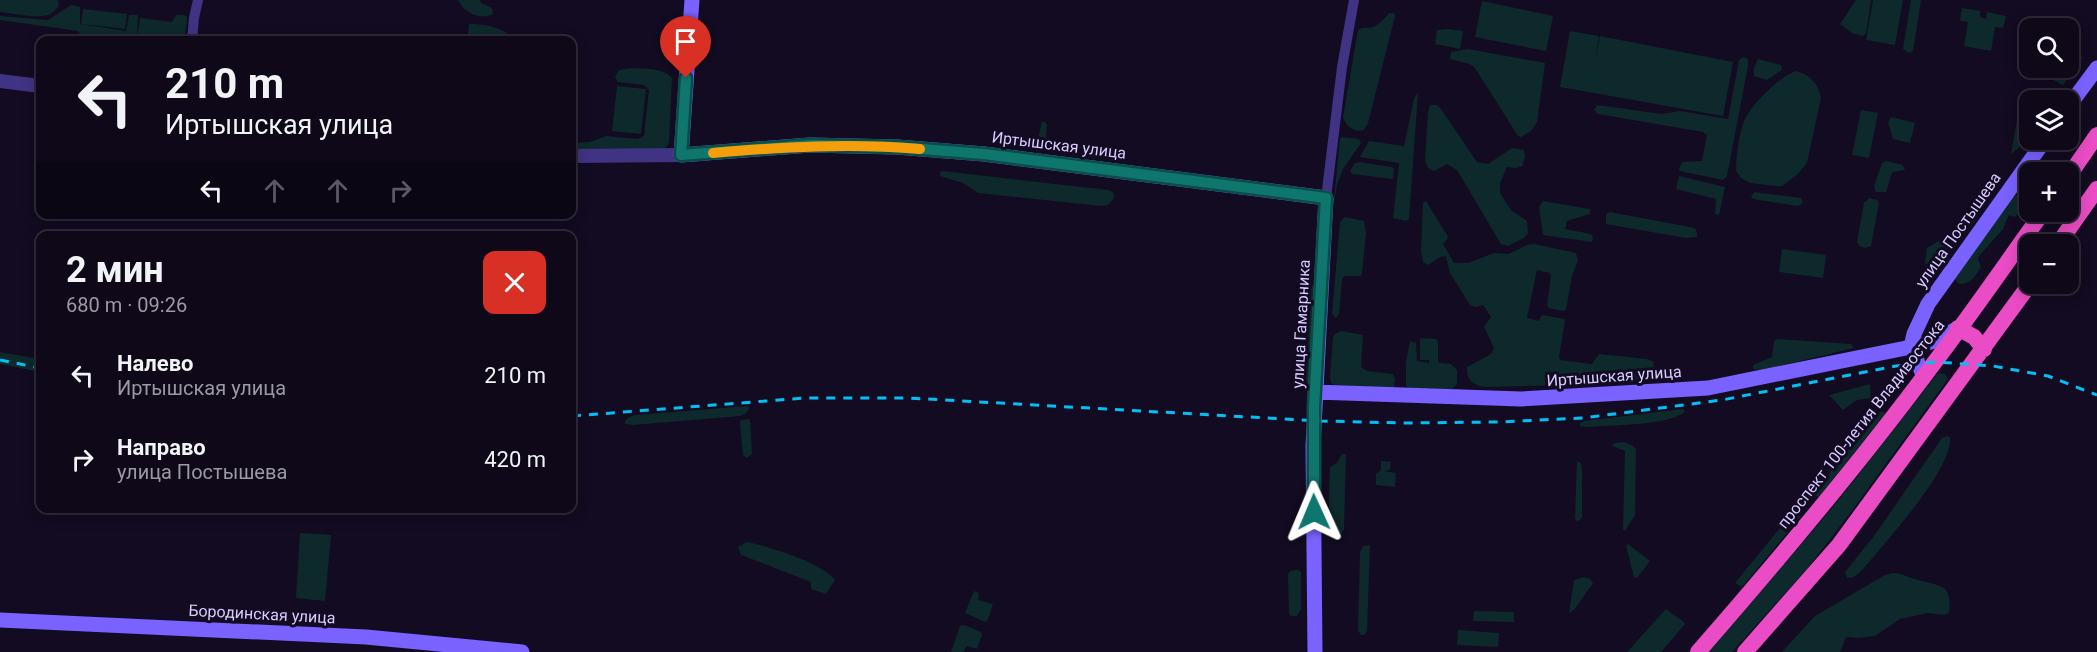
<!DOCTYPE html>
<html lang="ru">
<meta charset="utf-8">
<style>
body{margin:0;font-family:Roboto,sans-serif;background:#171122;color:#f1f3f6;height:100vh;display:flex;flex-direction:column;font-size:22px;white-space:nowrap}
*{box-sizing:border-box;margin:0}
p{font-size:20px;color:#9b9aa2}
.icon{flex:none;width:33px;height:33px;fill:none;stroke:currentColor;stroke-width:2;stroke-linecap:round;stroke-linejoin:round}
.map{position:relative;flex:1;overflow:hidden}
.panel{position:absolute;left:36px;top:231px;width:540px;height:282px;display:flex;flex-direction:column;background:#0e0819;border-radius:12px;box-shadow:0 3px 15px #0003,0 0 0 2px #2e2938}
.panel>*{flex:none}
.banner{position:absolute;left:36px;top:36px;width:540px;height:183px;border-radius:12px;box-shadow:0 3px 15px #0003,0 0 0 2px #2e2938;background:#0e0819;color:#f1f3f6;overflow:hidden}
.fabs{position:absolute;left:2019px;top:18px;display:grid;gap:12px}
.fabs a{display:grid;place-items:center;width:60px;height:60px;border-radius:12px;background:#0e0819;box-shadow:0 3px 15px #0003,0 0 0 2px #2e2938;font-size:30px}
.pin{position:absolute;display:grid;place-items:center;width:51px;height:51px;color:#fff;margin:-62px -26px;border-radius:50% 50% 50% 0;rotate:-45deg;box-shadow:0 0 6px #0007}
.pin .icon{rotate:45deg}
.me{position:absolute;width:66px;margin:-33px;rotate:359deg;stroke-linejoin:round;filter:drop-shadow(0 0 4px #0008)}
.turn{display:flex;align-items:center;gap:21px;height:126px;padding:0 30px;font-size:27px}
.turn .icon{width:78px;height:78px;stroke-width:2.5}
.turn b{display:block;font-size:42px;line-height:51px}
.lanes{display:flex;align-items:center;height:57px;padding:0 30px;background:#0003;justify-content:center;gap:30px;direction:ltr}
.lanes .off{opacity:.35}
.round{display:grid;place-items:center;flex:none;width:63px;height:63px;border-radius:12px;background:#171122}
.headline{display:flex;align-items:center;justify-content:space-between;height:102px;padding:0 30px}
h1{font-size:36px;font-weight:700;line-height:45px}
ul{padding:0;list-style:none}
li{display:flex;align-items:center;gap:18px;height:84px;padding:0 30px}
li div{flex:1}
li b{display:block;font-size:22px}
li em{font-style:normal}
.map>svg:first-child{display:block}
.green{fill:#0e292b}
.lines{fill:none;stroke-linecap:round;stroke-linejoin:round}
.minor{stroke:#403383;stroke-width:10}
.tertiary{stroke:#403383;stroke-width:14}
.secondary{stroke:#7962ff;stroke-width:15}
.trunk{stroke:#e94cc4;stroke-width:16}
.rail{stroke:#00c0f6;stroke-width:3;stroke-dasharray:9 8;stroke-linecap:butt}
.route-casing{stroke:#0a4d48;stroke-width:15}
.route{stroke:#0f766e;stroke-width:10}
.slow{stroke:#f59e0b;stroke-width:10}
.labels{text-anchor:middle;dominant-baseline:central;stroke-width:6;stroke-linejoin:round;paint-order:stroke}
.street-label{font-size:16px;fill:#d7cbff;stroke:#120b21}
</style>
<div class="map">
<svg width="2097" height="652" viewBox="0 0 2097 652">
<rect width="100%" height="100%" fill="#120b21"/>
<path class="green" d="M0,0H58L59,6C56,9 53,13 48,15C38,19 12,13 0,12Z
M458,0H480L481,3L492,8L493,14C481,21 463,12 458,0Z
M1856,0H1871L1866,34L1862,36L1852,33L1840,24Z
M1873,0H1903L1895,45L1866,40Z
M1911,0H1921L1913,51L1909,53L1903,49Z
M1482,1L1553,16L1546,51L1475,37Z
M71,5L80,7V24L126,31L129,15H137L138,16L137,38L140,18L172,22L176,15H184L187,17L185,40H105L88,36L86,40H80V34L78,31L0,20V16L48,20Z
M1962,8L1980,11V17L1986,19L1987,12L2006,16L2003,28L1995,27L1991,51L1964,46L1968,22L1960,21Z
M83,9L127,14L125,29L81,24Z
M1389,13H1394L1395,16L1368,123L1364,130C1355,133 1346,127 1343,117L1358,30C1364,26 1367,29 1373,27C1380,24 1385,18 1389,13Z
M469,24C485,24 504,27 514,40H476L468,34Z
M1448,29L1463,31L1460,49L1435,44L1437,30Z
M1570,31L1599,36L1595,60L1600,36L1733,62L1723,116L1560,87Z
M1468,49L1545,63L1537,122L1531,131L1521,137L1518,136L1475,68L1470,64L1450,59L1451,52Z
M2069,56L2083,57L2063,85L2040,73V68H2068Z
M1743,57L1748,59V66L1727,176L1723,180L1680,171L1679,169L1682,162L1702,161L1707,135L1703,132L1598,114L1594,110L1597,105L1662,114L1679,111L1728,119L1739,60Z
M1758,59L1781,65L1782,70L1767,80L1754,76V68Z
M630,68C643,69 663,67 672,78L669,142L665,150L572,152V143L590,142L606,136L638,139L644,136L649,90L644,85L618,82L615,77L619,70Z
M1796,71C1809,74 1819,84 1821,98L1807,163L1797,175L1782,186H1777L1750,183L1741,178L1736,171C1736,155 1739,133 1745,119C1752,104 1780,76 1796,71Z
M617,86L646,89L641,134L612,131Z
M1418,92L1409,219L1406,221L1393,218L1399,163L1360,157L1369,141L1404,146L1414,99Z
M1430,105H1437L1441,109L1477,162L1488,164L1512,148L1524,150L1525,157L1522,166L1516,168L1507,167L1500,183V193L1511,210L1527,221L1528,233L1524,238L1508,246L1501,244L1457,170L1447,164L1434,171C1429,170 1426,165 1425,160L1428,112Z
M1861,110L1878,113L1869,158L1852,155Z
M1891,117L1915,123L1910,143L1893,139L1888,122Z
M2023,120L2029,124C2030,136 2021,148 2011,154L2017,121Z
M1042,122H1045L1047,125L1045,146L1042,149L992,142L994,138L1037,143Z
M1342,137L1359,139L1361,143L1343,169L1337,185L1333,208L1340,139Z
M1886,161L1903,165L1905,170L1892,172L1886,192H1876L1874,186L1882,163Z
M1359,162L1392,167L1394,169L1393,179L1352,174L1350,171L1355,163Z
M943,171L1108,190L1113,192L1114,198L1108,205L1101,206L978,193L963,183L940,176V172Z
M1679,176L1725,187L1719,215L1715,214L1716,199L1676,189Z
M1754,192L1801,198L1803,203L1798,206L1753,199L1751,197Z
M2017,195L2023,199L2026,203L2015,217L2009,215L2003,229L1979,256L1978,259L1981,267C1975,276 1971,285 1959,284L1955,279L2013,197Z
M1869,198L1877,200L1879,203L1871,246L1865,248L1859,246L1857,241L1864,203Z
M1426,201L1447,235L1448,238L1443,244L1454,263H1468L1494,253L1509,254L1527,245L1534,244L1576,253L1578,260L1572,276L1566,310L1563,311L1549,308L1547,305L1551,276L1550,273L1537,270L1527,318L1539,321L1542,315L1564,319L1565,321L1559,357L1560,360L1592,364L1599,354L1647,359L1654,362L1653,372L1642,380L1570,385L1486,387C1474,386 1466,380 1467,367L1491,354L1494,348L1484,327L1491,317L1483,305L1475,307L1470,305L1450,273L1446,256L1440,257L1428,265L1423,262L1421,251L1423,203Z
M1543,201L1590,209V214L1567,221L1565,229L1591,234L1593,237L1592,242L1543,235L1539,207Z
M1610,212L1695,228L1697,233V237L1686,238L1606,224V214Z
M1345,217L1364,221L1366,233L1362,273L1361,276H1344L1342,279L1339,314L1336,318L1332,314L1340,222Z
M1953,232L1956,235V238L1936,270H1933L1925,263L1927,248Z
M1782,249L1826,255L1823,278L1779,272Z
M1314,284L1309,386L1308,388L1305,384L1311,288Z
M1341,331L1363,335L1361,367L1367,371L1393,374L1395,379L1394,388L1335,385L1331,383L1330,377L1333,337L1335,334Z
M1420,338L1437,339L1438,344V363L1451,364L1457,370V384L1452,389L1409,388L1406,386V362L1410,341L1416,343L1417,361L1429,363V360H1420Z
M1777,339L1851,344L1854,348L1762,370L1753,369V365L1772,357L1774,341Z
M0,352L40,359V372L0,364Z
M1938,373L1945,374L1948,379L1848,516L1807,569L1732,652H1709L1834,506Z
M1870,384L1871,398L1857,400L1843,410L1829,395Z
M748,406L749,409L745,414L740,416L633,425L625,424V421L629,417L636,415Z
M1683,409L1685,412C1667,426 1611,425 1586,427L1580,426V423L1584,421Z
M1880,411L1886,413L1819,497L1814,495L1815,491Z
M750,419L752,454L747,458L743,455L740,423L741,420Z
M1947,436L1950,437C1953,469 1886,541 1865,567C1860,572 1855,579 1847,578L1845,572L1874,536L1942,438Z
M1624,442L1632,445L1636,449L1635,515L1625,531L1623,529L1625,451L1612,446L1615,443Z
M1342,454H1346L1344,529L1342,533H1332L1328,529L1330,467L1337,463Z
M1381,461L1391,462L1390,470L1384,471L1396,473L1395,487L1376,485V474L1381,470Z
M1577,461L1581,463L1582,469V517L1580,520L1576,521L1575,517Z
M1794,511L1801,516L1742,587L1735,583Z
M300,533L331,535L325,601L296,598Z
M747,542C767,546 824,563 835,580L826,594L811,589V582L741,555L738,547Z
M1628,544L1650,561L1637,578L1634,577L1626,546Z
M1370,545L1367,631L1364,635H1361L1358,631L1360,552L1363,546Z
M1298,570L1301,572V609L1297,616H1291L1289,614L1288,574L1290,571Z
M1893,573C1901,573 1907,577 1915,579C1938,587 1953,581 1949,613L1944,615L1928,613L1900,619L1875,636L1859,638L1846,637L1840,652H1782L1815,616L1885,575Z
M1584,577L1590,579L1593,583L1574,610L1569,613L1574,580Z
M974,591L979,593L978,600L993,604L988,620L985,622L965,613Z
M1666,609L1684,622L1685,624L1661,652H1627Z
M1474,611L1514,612V622L1473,621Z
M964,625L981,632L982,635L977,649L967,646L963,652H951L960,626Z
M1458,630L1499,633L1498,647L1457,645Z"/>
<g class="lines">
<path class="minor" d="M192,40L194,18L198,0
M1326,198L1342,67L1354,0"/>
<path class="tertiary" d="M0,81L40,86
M572,156L681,155"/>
<path class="secondary" d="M692,0L681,155L810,145L897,147L984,154L1326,198L1313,446L1315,652
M2068,107L2097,68
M1911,347L1914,334L1928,304L2045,140
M1911,347L1924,377
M1315,392L1521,399L1708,388L1911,347L1935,341L1958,328
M0,620L366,637L522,652"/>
<path class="trunk" d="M2068,177L2097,135
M2058,244L2097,189
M1958,328L1974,337L1984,349
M1698,652C1780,558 1860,463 1934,363C1972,313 2007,262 2043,212
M1745,652L1839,545L2030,284"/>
<path class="rail" d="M0,360L40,368
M572,416L805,398H909L1321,421L1403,423L1498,422L1583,418L1722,400L1896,366L1936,362L1993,366L2048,376L2097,395"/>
</g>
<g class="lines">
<defs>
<path id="route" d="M686,78L681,155L810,145L897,147L984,154L1326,198L1314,407V512"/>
</defs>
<use href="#route" class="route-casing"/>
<use href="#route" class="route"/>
<path class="slow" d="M713,153C782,147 851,143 920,149"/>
</g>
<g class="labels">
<g class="street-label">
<text transform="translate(1059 145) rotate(7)">Иртышская улица</text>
<text transform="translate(1958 230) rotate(-55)">улица Постышева</text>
<text transform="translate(1301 324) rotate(-87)">улица Гамарника</text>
<text transform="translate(1614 376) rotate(-4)">Иртышская улица</text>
<text transform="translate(1861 424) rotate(-52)">проспект 100-летия Владивостока</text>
<text transform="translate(262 614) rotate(3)">Бородинская улица</text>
</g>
</g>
</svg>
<div class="fabs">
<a><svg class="icon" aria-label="search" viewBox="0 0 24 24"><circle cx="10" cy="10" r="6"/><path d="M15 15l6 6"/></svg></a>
<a><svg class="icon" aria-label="layers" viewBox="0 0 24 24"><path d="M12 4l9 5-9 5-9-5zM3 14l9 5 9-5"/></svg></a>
<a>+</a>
<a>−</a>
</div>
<div class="pin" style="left:686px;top:78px;background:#d93025"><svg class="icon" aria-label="arrive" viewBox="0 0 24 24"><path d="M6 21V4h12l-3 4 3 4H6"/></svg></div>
<svg class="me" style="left:1314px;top:512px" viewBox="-20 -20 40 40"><path d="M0-17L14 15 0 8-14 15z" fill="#0f766e" stroke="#fff" stroke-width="4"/></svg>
<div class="banner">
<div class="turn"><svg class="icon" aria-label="left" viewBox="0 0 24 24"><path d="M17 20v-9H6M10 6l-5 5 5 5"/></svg><div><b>210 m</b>Иртышская улица</div></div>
<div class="lanes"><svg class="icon" aria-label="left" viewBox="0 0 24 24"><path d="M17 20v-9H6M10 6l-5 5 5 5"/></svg><svg class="icon off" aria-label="ahead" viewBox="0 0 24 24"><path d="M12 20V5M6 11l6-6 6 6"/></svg><svg class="icon off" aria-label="ahead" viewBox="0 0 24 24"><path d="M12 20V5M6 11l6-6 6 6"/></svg><svg class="icon off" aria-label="right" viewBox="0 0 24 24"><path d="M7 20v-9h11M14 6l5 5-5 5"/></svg></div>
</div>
<section class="panel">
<div class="headline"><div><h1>2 мин</h1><p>680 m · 09:26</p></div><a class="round" style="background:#d93025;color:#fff"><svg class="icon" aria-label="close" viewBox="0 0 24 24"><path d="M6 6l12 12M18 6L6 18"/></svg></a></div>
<ul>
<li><svg class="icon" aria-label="left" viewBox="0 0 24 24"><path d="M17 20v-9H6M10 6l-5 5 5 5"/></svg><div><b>Налево</b><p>Иртышская улица</p></div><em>210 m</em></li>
<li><svg class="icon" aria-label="right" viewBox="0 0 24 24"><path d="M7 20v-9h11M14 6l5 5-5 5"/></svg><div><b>Направо</b><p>улица Постышева</p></div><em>420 m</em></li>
</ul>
</section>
</div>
